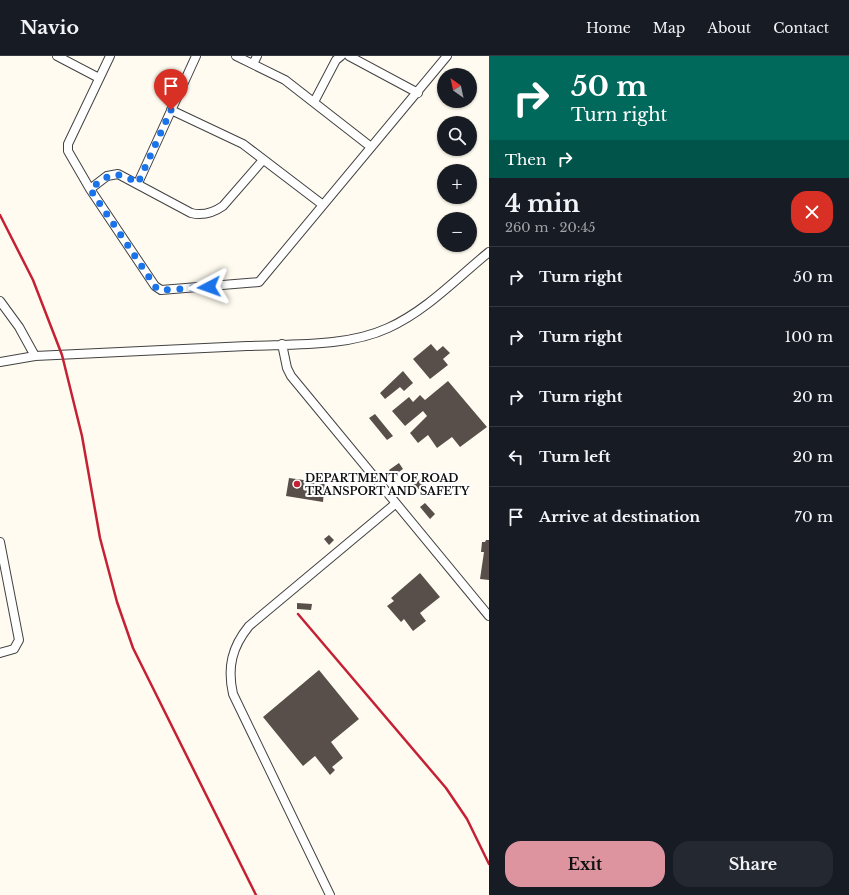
<!DOCTYPE html>
<meta charset="utf-8">
<style>
body{margin:0;font-family:"Libre Baskerville",serif;background:#242831;color:#f1f3f6;height:100vh;display:flex;flex-direction:column;font-size:15px;white-space:nowrap}
*{box-sizing:border-box;margin:0}
p{font-size:13px;color:#9ea1a6}
.icon{flex:none;width:22px;height:22px;fill:none;stroke:currentColor;stroke-width:2;stroke-linecap:round;stroke-linejoin:round}
.map{position:relative;flex:1;overflow:hidden}
.details{display:flex;flex-direction:column;background:#171b24;width:360px}
.details>*{flex:none}
.banner{background:#00695c;color:#fff;overflow:hidden}
.needle{width:26px;rotate:327deg}
.fabs{position:absolute;left:437px;top:12px;display:grid;gap:8px}
.fabs a{display:grid;place-items:center;width:40px;height:40px;border-radius:50%;background:#171b24;box-shadow:0 1px 3px #0004;font-size:20px}
.pin{position:absolute;display:grid;place-items:center;width:34px;height:34px;color:#fff;margin:-41px -17px;border-radius:50% 50% 50% 0;rotate:-45deg;box-shadow:0 0 4px #0007}
.pin .icon{rotate:45deg}
.me{position:absolute;width:44px;margin:-22px;rotate:266deg;stroke-linejoin:round;filter:drop-shadow(0 0 3px #0008)}
.turn{display:flex;align-items:center;gap:14px;height:84px;padding:0 16px;font-size:18px}
.turn .icon{width:52px;height:52px;stroke-width:2.5}
.turn b{display:block;font-size:28px;line-height:34px}
.then{display:flex;align-items:center;height:38px;padding:0 16px;background:#0003;gap:8px;font-size:15px}
.round{display:grid;place-items:center;flex:none;width:42px;height:42px;border-radius:16px;background:#242831}
.overview{display:flex;align-items:center;justify-content:space-between;height:68px;padding:0 16px}
h1{font-size:24px;font-weight:800;line-height:30px}
.primary-button{display:flex;gap:8px;margin-top:auto;padding:8px 16px}
.primary-button a{flex:1;height:46px;border-radius:16px;background:#dd949f;color:#111;font-size:16px;font-weight:800;line-height:46px;text-align:center}
.primary-button a+a{background:#242831;color:#f1f3f6}
ul{padding:0;list-style:none}
li{display:flex;align-items:center;gap:12px;height:60px;padding:0 16px;border-top:1px solid #363941}
li div{flex:1}
li b{display:block;font-size:15px}
li em{font-style:normal}
header{display:flex;align-items:center;gap:24px;box-sizing:border-box;height:56px;padding:0 20px;background:#171b24;border-bottom:1px solid #363941}
header strong{font-size:19px}
nav{display:flex;gap:22px;margin-inline-start:auto;font-size:14px}
main{display:flex;flex:1;min-height:0}
.map>svg:first-child{display:block}
.building{fill:#584f4b}
.lines{fill:none;stroke-linecap:round;stroke-linejoin:round}
.minor-casing{stroke:#424242;stroke-width:10}
.minor{stroke:#fff;stroke-width:8}
.rail{stroke:#c52134;stroke-width:2.5}
.route{stroke:#1a73e8;stroke-width:7;stroke-dasharray:0 12.6}
.poi-dot{fill:#c52134;stroke:#fff;stroke-width:1.5}
.labels{text-anchor:middle;dominant-baseline:central;stroke-width:4;stroke-linejoin:round;paint-order:stroke}
.poi-label{font-size:11px;font-weight:bold;fill:#0f0f0f;stroke:#fff;text-anchor:start}
</style>
<header>
<strong>Navio</strong>
<nav><a>Home</a><a>Map</a><a>About</a><a>Contact</a></nav>
</header>
<main>
<div class="map">
<svg width="489" height="839" viewBox="0 0 489 839">
<rect width="100%" height="100%" fill="#fffbf0"/>
<path class="building" d="M431,288L437,295L443,290L450,297L443,303L448,309L430,323L413,303Z
M403,315L413,327L404,335L400,331L385,343L380,337Z
M448,325L487,371L460,391L452,381L437,392L428,379L418,387L410,377L427,360L423,355L405,370L392,355L409,341L413,346L420,339L425,344Z
M375,358L393,380L387,384L369,362Z
M399,407L403,413L393,420L389,414Z
M289,422L318,426V424H325L323,446L286,440Z
M422,422L426,427L416,435L412,430Z
M425,447L435,458L430,463L420,451Z
M329,479L334,484L329,489L324,483Z
M486,484H489V524L480,523L484,496H481L482,486H485Z
M420,517L440,541L420,557L426,565L413,575L404,563L401,566L387,550L394,545L391,542Z
M297,547L312,548L311,554L297,553Z
M319,614L359,663L331,686L343,702L332,711L335,714L330,719L315,700L303,710L263,661Z"/>
<g class="lines">
<defs>
<path id="minor" d="M57,0L99,22
M110,0L68,88V95L90,133L155,230L161,234L259,226L447,0
M236,0L285,24L371,91
M349,0L418,37
M253,8L257,0
M314,46L336,4L341,0
M171,54L243,88L323,149
M138,127L196,0
M90,133L107,120L118,118L191,157C203,160 213,157 223,150L263,104
M0,245L19,271L35,300
M282,288L287,312L291,320L489,560
M0,306L35,300C106,297 176,293 247,290C292,288 347,291 388,272C426,255 457,222 489,196
M0,486L19,584L14,593L0,597
M330,839L233,638C227,611 232,591 249,570L395,448"/>
</defs>
<use href="#minor" class="minor-casing"/>
<use href="#minor" class="minor"/>
<path class="rail" d="M0,159L33,224L62,299L82,380L100,482L117,546L133,592L256,839
M298,558L446,732L467,763L489,808"/>
</g>
<g class="lines">
<path class="route" d="M171,54L138,127C114,114 111,117 90,133L157,233L163,234L209,231"/>
</g>
<circle class="poi-dot" cx="297" cy="428" r="4"/>
<g class="labels">
<g class="poi-label">
<text x="305" y="422">DEPARTMENT OF ROAD<tspan x="305" dy="13">TRANSPORT AND SAFETY</tspan></text>
</g>
</g>
</svg>
<div class="fabs">
<a><svg class="needle" viewBox="-14 -14 28 28"><path d="M0-13l5 13h-10z" fill="#e53935"/><path d="M0 13l5-13h-10z" fill="#9ea1a6"/></svg></a>
<a><svg class="icon" aria-label="search" viewBox="0 0 24 24"><circle cx="10" cy="10" r="6"/><path d="M15 15l6 6"/></svg></a>
<a>+</a>
<a>−</a>
</div>
<div class="pin" style="left:171px;top:54px;background:#d93025"><svg class="icon" aria-label="arrive" viewBox="0 0 24 24"><path d="M6 21V4h12l-3 4 3 4H6"/></svg></div>
<svg class="me" style="left:209px;top:231px" viewBox="-20 -20 40 40"><path d="M0-17L14 15 0 8-14 15z" fill="#1a73e8" stroke="#fff" stroke-width="4"/></svg>
</div>
<section class="details">
<div class="banner">
<div class="turn"><svg class="icon" aria-label="right" viewBox="0 0 24 24"><path d="M7 20v-9h11M14 6l5 5-5 5"/></svg><div><b>50 m</b>Turn right</div></div>
<div class="then">Then<svg class="icon" aria-label="right" viewBox="0 0 24 24"><path d="M7 20v-9h11M14 6l5 5-5 5"/></svg></div>
</div>
<div class="overview"><div><h1>4 min</h1><p>260 m · 20:45</p></div><a class="round" style="background:#d93025;color:#fff"><svg class="icon" aria-label="close" viewBox="0 0 24 24"><path d="M6 6l12 12M18 6L6 18"/></svg></a></div>
<ul>
<li><svg class="icon" aria-label="right" viewBox="0 0 24 24"><path d="M7 20v-9h11M14 6l5 5-5 5"/></svg><div><b>Turn right</b></div><em>50 m</em></li>
<li><svg class="icon" aria-label="right" viewBox="0 0 24 24"><path d="M7 20v-9h11M14 6l5 5-5 5"/></svg><div><b>Turn right</b></div><em>100 m</em></li>
<li><svg class="icon" aria-label="right" viewBox="0 0 24 24"><path d="M7 20v-9h11M14 6l5 5-5 5"/></svg><div><b>Turn right</b></div><em>20 m</em></li>
<li><svg class="icon" aria-label="left" viewBox="0 0 24 24"><path d="M17 20v-9H6M10 6l-5 5 5 5"/></svg><div><b>Turn left</b></div><em>20 m</em></li>
<li><svg class="icon" aria-label="arrive" viewBox="0 0 24 24"><path d="M6 21V4h12l-3 4 3 4H6"/></svg><div><b>Arrive at destination</b></div><em>70 m</em></li>
</ul>
<div class="primary-button"><a>Exit</a><a>Share</a></div>
</section>
</main>
